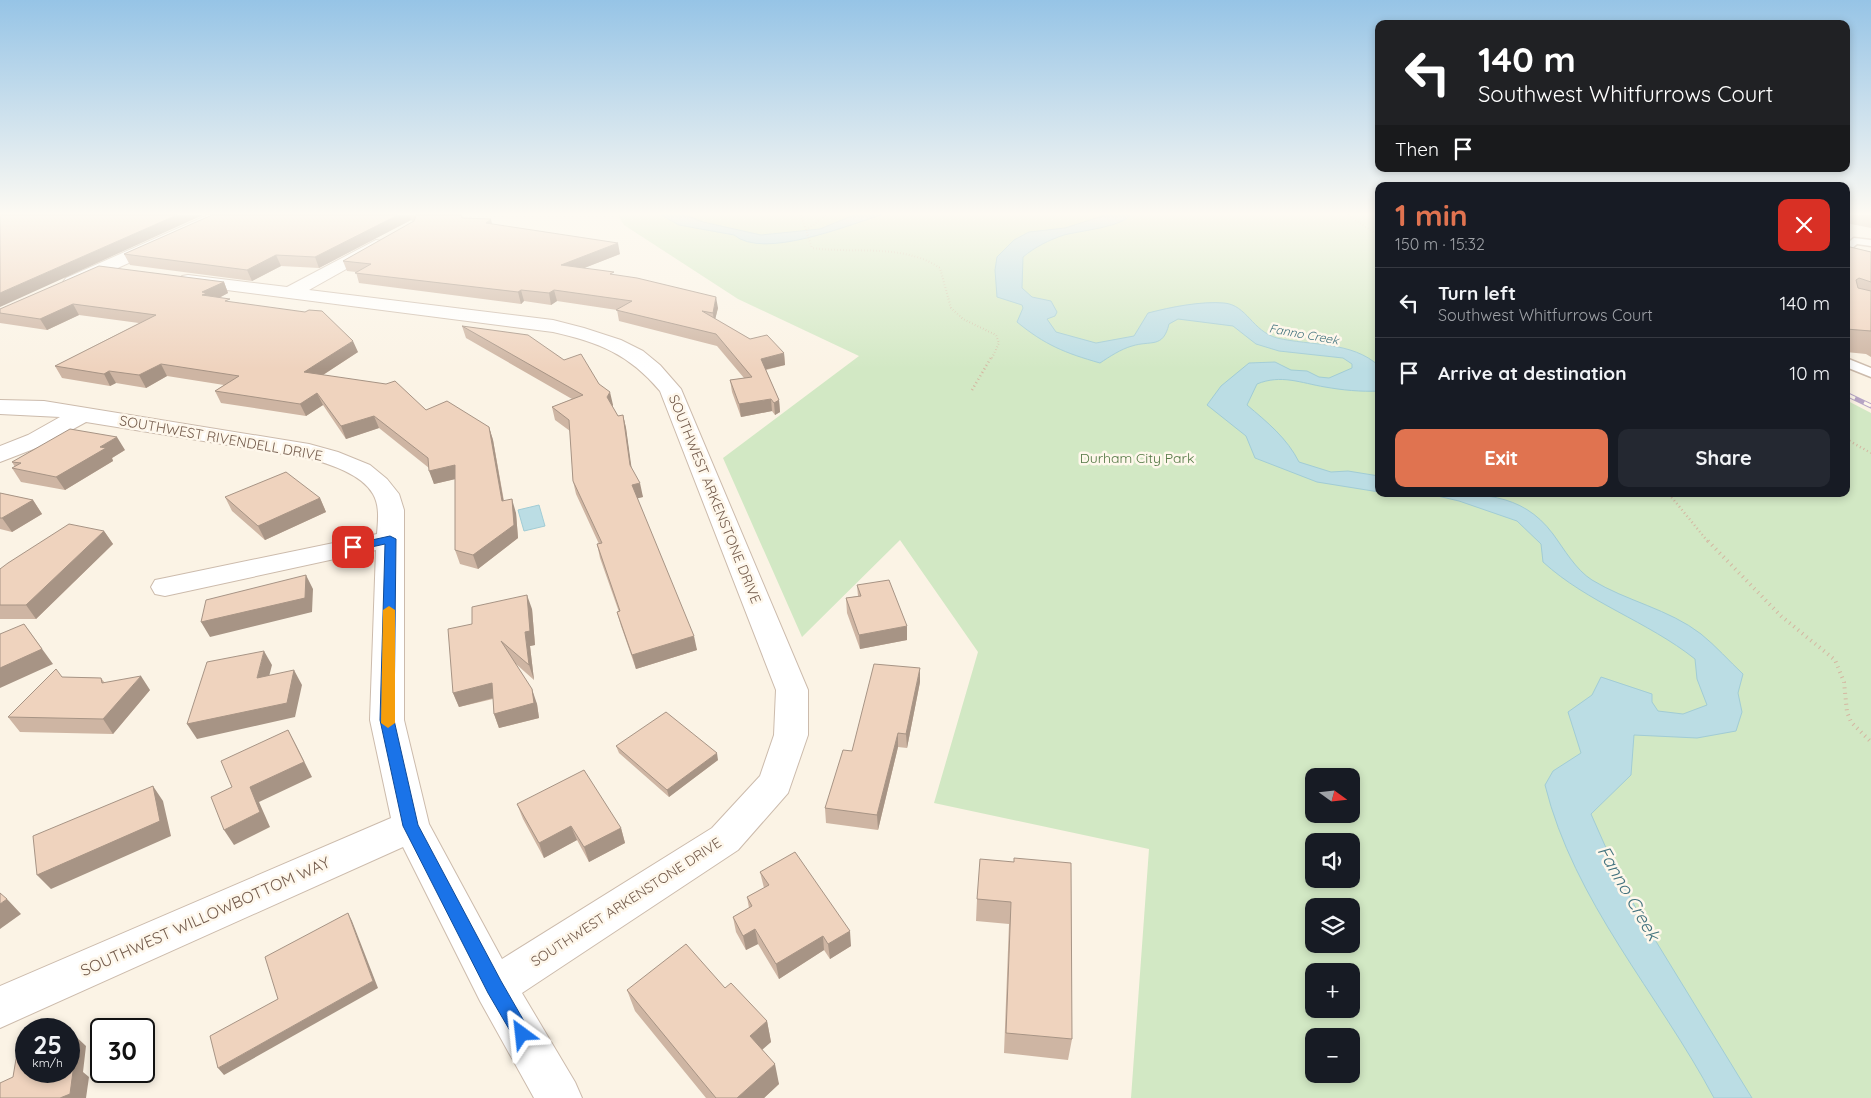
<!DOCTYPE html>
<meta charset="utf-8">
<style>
body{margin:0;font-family:Quicksand,sans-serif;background:#242831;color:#f1f3f6;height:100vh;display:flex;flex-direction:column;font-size:19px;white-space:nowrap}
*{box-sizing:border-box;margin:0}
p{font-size:16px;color:#9ea1a6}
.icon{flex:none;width:28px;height:28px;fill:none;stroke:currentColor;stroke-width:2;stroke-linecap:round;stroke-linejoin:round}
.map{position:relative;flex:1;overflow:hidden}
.drawer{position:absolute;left:1375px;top:182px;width:475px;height:315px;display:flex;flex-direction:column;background:#171b24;border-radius:10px;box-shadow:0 2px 8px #0003}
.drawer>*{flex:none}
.top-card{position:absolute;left:1375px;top:20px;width:475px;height:152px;border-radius:10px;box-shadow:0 2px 8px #0003;background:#202124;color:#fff;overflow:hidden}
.needle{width:32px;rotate:105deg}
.fabs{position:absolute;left:1305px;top:768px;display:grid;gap:10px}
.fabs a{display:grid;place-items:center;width:55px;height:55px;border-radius:10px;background:#171b24;box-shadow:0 2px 8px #0003;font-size:25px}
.speed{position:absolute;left:15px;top:1018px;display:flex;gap:10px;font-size:25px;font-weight:700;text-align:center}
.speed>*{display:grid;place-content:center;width:65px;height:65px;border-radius:50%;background:#171b24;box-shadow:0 2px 8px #0003;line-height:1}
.speed small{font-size:12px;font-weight:400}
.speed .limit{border:2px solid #111;border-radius:8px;background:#fff;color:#111}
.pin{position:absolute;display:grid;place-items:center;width:42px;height:42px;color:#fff;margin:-21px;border-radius:10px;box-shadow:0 2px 8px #0006}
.me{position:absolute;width:55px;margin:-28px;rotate:330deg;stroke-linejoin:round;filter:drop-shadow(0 0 4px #0008)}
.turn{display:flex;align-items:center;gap:18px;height:105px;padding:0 20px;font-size:22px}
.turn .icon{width:65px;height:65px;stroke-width:2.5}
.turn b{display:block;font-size:35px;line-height:42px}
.then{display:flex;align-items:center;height:48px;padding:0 20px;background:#0003;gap:10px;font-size:19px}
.round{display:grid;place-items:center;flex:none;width:52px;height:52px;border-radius:10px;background:#242831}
.summary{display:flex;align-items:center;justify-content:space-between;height:85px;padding:0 20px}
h1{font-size:30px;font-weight:700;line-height:38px;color:#e07350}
.primary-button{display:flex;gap:10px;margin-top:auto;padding:10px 20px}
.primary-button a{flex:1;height:58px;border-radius:10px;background:#e07350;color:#fff;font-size:20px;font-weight:700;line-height:58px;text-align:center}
.primary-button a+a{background:#242831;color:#f1f3f6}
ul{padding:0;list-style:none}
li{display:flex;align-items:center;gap:15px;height:70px;padding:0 20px;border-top:1px solid #363941}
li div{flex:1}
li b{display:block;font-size:19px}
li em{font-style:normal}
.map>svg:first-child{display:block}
.green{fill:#d2e8c4;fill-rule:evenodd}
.water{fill:#bbdde4;stroke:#a1ccd5}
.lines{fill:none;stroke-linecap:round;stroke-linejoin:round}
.lane-casing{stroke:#ccbbac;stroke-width:3}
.street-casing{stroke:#ccbbac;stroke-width:2}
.path-far2{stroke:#d4b6a1;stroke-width:2;stroke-dasharray:0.5 2.5;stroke-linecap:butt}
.path-far1{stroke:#d4b6a1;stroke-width:2.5;stroke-dasharray:1 3;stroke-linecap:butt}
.path{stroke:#d4b6a1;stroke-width:4;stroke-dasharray:1 4.5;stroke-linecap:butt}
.lane{fill:#fff;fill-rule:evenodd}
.street{fill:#fff;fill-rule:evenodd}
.rail-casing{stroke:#b6a4c4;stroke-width:5}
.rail{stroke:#fef7eb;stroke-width:3;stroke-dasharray:10;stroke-linecap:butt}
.wall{fill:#ceb5a3}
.shaded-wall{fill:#a79485}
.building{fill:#efd3be;stroke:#a79485}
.route{fill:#1a73e8;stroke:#114b97}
.slow{fill:#f59e0b}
.labels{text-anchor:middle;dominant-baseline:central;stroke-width:5;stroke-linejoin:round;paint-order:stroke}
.far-water-label{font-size:12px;font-style:italic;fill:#43737f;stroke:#fef7eb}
.street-label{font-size:14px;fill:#735b4c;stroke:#fef7eb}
.park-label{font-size:14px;fill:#537844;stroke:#fef7eb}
.near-street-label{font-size:16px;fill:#735b4c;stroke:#fef7eb}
.near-water-label{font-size:18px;font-style:italic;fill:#43737f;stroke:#fef7eb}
</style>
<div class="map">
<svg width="1871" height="1098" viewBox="0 0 1871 1098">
<rect width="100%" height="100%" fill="#fbf3e5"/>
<path class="green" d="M618,215H1379V494H1846V400L1871,413V1098H1131L1149,849L934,803L978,652L900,540L802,637L723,458L859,356L738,299L624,225ZM1314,776H1351V814H1314ZM1314,841H1351V879H1314ZM1314,906H1351V944H1314ZM1314,971H1351V1009H1314ZM1314,1036H1351V1074H1314Z"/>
<path class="water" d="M661,215H685L703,222L761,235L820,229L854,215H881C848,225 764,260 734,235L679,225Z
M1106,215H1130C1122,227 1079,231 1064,235C1049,240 1035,247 1023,257L1022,288L1032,297L1051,301L1057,312L1055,316L1047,319L1056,332L1096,343L1134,336L1148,313C1171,307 1201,301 1224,303C1247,305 1252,331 1277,338C1311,346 1352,341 1379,366V391C1361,392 1342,390 1325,387C1301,383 1281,374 1257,384L1247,405C1267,422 1287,438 1299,462L1331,472L1348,471L1379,476V492L1317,482L1255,458L1246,436L1207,405L1221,386L1249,363L1275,362L1291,370L1307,371L1319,377L1329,378L1352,368V364L1343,358L1279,351L1256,344L1233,326L1178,319L1169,324C1163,349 1151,340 1132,346C1121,349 1109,357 1100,363C1065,353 1045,345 1017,322L1023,308L1022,305L997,297L995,270L997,257L1014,240L1029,232L1065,228Z
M1429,494C1478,494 1521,491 1553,534C1564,549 1576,570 1592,580C1626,601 1669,609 1701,634C1716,646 1729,661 1743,674L1738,693L1742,712L1736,731L1697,738L1634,735L1631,775L1591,814L1618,875L1638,912L1752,1098H1714C1658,993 1574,902 1545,785L1553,771L1581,753L1568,712L1592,695L1601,677L1652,694V702L1658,711L1683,714L1707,705L1697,679L1695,659C1647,621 1588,603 1543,562L1541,544L1517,521L1459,501Z
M539,505L545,526L524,531L518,510Z"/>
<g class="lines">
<defs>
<path id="lane" d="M1854,238L1871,240V246L1857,244L1846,253V244Z
M1846,358L1871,368V377L1846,367Z"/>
<path id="street" d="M208,215H230L228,218L78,286H66L63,282L66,278Z
M376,240L382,241L385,245L382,249L309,290L553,320L584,328L621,340L643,351L660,365L681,389L808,690V735L788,793L738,850L522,993L575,1082L582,1098H534L480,1001L403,847L0,1028V986L391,818L370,720L376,550L165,596L155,594L151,587L155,580L165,578L377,534C378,521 380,506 373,494C362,474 329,464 308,458L86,422L44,445L0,462V446L28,435L60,417L0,414V400L44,401L309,444L338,452L370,465L387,479L399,494L404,510V720L429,824L502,959L712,828L760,776L774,735L776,690L660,391C629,354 598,342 553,332L188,285L182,284L179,280L182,276L188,275L287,287Z"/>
</defs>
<use href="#lane" class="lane-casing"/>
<use href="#street" class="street-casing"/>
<path class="path-far2" d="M801,215L812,248C854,254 903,243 940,268L951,308L963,319L996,335L999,343L992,358
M1348,215L1379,236
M806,230L827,215"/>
<path class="path-far1" d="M972,390L992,356
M1846,439L1871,453
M1669,494L1709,543"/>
<path class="path" d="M1708,541L1781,616L1835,660L1844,682L1847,712L1851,722L1871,742"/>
<use href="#lane" class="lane"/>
<use href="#street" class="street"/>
<defs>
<path id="rail" d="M1846,394L1871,406"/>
</defs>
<use href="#rail" class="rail-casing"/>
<use href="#rail" class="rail"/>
</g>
<path class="wall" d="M212,215H461L462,218L620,254L584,268L614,275L718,308L715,319L750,339L784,353L785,365L766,370L779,400L780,412L775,415L772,411L741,417L732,392L730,380L744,378L717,346L619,321L617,310L557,301L551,305L524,301L521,304L359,283L356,272L347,271L343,261L413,222L411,220L319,268L281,266L252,281L130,265L124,254Z
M1846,215H1871V228L1846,223Z
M1846,246L1871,252V357L1866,354L1846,352Z
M224,282L228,293L219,298L358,352L323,375L426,410L489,427L493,440L504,501L516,513L518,538L478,569L460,564L455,550V479L434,484L429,468L379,428L346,439L323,405L306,416L221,403L215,391L224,385L167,376L146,388L116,383L110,386L62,378L55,366L139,323L79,315L47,330L0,323V309Z
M462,326L599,384L613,405L612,406L618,416L623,415L626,428L631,468L643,497L637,498L697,650L636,669L621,626L617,612H619L600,558L597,544H599L576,494L573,481L570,431L555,420L552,407L572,399L466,338Z
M125,450L112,458L113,461L65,490L21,482L12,468L15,467L12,462Z
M0,493L33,500L42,514L12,532L0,529Z
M225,497L320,498L326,512L265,540L232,511Z
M104,531L113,544L36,619H0V569Z
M857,585L907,640L860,649L847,613L846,598L858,596Z
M532,609L535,645L530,646L534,680L516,664L537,704L539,718L499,728L494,714L493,699L459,707L453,693L472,624Z
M62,677L101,678L105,683L150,690L113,734L20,732L8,717Z
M920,682L907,748L898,747L878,830L826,823L825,808L852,751Z
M616,746L718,760L669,797L619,753Z
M517,804L621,828L625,843L589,862L577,840L544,858L523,819Z
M1014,862L1072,1039L1068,1060L1004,1053L1009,924L976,921L977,899Z
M760,872L851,946L830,959L824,950L779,979L758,944L746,950L736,932L733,917L749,908L747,897L764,888Z
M725,988L767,1021L771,1042L762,1049L779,1084L764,1098H706L635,1011L627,990Z"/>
<path class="shaded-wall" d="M177,215H203L0,307V293Z
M398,215H409L411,220L319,268L315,257Z
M491,219L493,229L486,223Z
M618,243L620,254L564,276L561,265Z
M276,255L281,266L252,281L247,270Z
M224,282L228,293L211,302L202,295V292Z
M521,290L524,301L521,304L518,292Z
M554,290L557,301L551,305L549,293Z
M716,297L718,308L714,324L713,313Z
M73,304L79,315L47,330L40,319Z
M353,341L358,352L309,384L304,372Z
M784,353L785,365L763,370L761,359Z
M161,364L167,376L146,388L139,375Z
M109,371L116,383L110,386L104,374Z
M610,392L613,405L610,410L607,397Z
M317,393L323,405L306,416L300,404Z
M771,399L772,411L741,417L739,404Z
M779,400L780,412L775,415L774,403Z
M623,415L626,428L633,478L630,465Z
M374,416L379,428L346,439L341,426Z
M489,427L493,440L506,515L502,501Z
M117,437L125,450L112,458L113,461L65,490L56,477L100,447Z
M455,465L460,478L434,484L429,471Z
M640,483L643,497L635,499L632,485Z
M320,498L326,512L265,540L258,526Z
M512,499L516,513L518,538L478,569L473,555Z
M33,500L42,514L12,532L2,518Z
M104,531L113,544L36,619L26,605Z
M306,575L313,589L312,612L210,637L201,622Z
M527,595L532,609L535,645L530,646L534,680L529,665L525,632Z
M24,624L53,664L0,688V668Z
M907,626V640L860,649L859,635Z
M694,636L697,650L636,669L632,655Z
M264,651L272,665L265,692L257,678Z
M920,668V682L907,748L906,734Z
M294,670L302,685L295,717L197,739L187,724Z
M141,676L150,690L113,734L103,719Z
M492,683L497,697L459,707L453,693Z
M532,689L537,704L539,718L499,728L494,714Z
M288,730L296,745L312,777L259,802L270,827L234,845L224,830L250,787Z
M898,733V747L878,830L877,815Z
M717,753L718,760L669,797L667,790Z
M153,786L163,801L171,836L51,889L37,875Z
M571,826L577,840L544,858L539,843Z
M621,828L625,843L589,862L584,847Z
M7,899L21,914L0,929V904Z
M348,913L352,921L378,988L224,1075L218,1068L373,981Z
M755,929L758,944L746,950L743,936Z
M850,931L851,946L830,959L828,944Z
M823,936L824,950L779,979L776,964Z
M767,1021L771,1042L755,1056L750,1036Z
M71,1032L86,1046L83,1072L89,1077L86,1098H60L69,1068V1051Z
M775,1064L779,1084L764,1098H737Z"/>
<path class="building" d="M0,215H177L0,293Z
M212,215H398L315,257L276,255L247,270L124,254Z
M415,215H461L462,218L491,219L486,223L618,243L561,265L614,272L610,274L637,278L716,297L713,313L702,311L750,339L767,335L784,353L761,359L779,400L774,403L771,399L739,404L730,380L752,377L716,334L616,310L632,301L554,290L549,293L521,290L518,292L355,273L371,264L343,261L414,221L416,216Z
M1846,246L1871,252V282L1859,278L1856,280L1858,288L1871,291V331L1846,329Z
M99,266L224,282L202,292L207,293L202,295L230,299L225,301L305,312L309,310L322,311L353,341L304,372L386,384L395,381L426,410L447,401L489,427L502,501L512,499L514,525L473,555L455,550V465L429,471L428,458L374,416L341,426L317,393L300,404L215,391L239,376L161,364L139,375L109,371L104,374L55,366L156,315L73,304L40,319L0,313V309Z
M462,326L528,335L564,360L581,354L599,384L610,392L607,397L618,416L623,415L630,465L640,483L632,485L694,636L632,655L617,612L620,611L597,544L602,543L573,481L569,420L552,407L583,395Z
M70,429L117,437L100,447L106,448L56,477L12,468L21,463L12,462Z
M286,472L320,498L258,526L225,497Z
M0,493L33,500L2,518H0Z
M69,524L104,531L26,605H0V569L8,563Z
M306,575L305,598L201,622L206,600Z
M889,580L907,626L859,635L846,598L861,596L857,585Z
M527,595L530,631L525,632L529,665L501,641L532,689L534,703L494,714L492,683L453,693L448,629L472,624V607Z
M24,624L42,649L0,668V634Z
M264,651L257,678L294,670L287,703L187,724L207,662Z
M874,664L920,668L906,734L898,733L877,815L825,808L843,750L852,751Z
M56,669L62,677L101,678L102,683L141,676L103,719L8,717Z
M666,712L717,753L667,790L616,746Z
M288,730L304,762L250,787L260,812L224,830L211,797L232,787L221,761Z
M584,770L621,828L584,847L571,826L539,843L517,804Z
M153,786L160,821L37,875L33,836Z
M795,852L850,931L828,944L823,936L776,964L755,929L743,936L733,917L752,906L747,897L769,885L760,872Z
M1014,858L1071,863L1072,1039L1006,1033L1011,902L977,899L980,859L1014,862Z
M0,893L7,899L0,904Z
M348,913L373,981L218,1068L210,1036L278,999L265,957Z
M686,944L725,988L731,983L767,1021L750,1036L775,1064L737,1098H716L627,990Z
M71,1032L69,1051V1033Z
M26,1049V1071H69V1066L74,1064L70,1094L60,1098H0V1083L13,1077L17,1053Z"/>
<linearGradient id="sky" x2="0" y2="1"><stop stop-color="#96c4e6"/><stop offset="0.58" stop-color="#fdfaf3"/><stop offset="1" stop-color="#fdfaf3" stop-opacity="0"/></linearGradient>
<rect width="1871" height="369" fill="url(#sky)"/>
<path class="route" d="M390,536L396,539L394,720L418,825L501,981L528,1028L531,1034L528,1041L522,1043L516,1041L488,993L403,826L380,720L385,544L353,551L347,547L349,545Z"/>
<path class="slow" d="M389,606L395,610V723L388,728L381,723L383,610Z"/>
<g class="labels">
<g class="far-water-label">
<text transform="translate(1304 334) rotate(10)">Fanno Creek</text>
</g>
<g class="street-label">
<text transform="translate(221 438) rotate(10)">SOUTHWEST RIVENDELL DRIVE</text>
<text transform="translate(715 499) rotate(68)">SOUTHWEST ARKENSTONE DRIVE</text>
<text transform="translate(626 902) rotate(-33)">SOUTHWEST ARKENSTONE DRIVE</text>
</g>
<g class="park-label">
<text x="1137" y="458">Durham City Park</text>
</g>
<g class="near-street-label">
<text transform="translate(205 916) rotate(-24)">SOUTHWEST WILLOWBOTTOM WAY</text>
</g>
<g class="near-water-label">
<text transform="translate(1629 893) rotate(60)">Fanno Creek</text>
</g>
</g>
</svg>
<div class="fabs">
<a><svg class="needle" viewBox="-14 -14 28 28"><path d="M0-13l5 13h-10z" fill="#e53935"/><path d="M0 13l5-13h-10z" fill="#9ea1a6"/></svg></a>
<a><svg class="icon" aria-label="sound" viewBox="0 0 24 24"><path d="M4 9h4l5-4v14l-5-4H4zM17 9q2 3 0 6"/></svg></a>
<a><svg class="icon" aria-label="layers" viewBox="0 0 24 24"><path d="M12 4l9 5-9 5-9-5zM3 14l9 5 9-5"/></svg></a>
<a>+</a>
<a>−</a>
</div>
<div class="speed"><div>25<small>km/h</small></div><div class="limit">30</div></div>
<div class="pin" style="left:353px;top:547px;background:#d93025"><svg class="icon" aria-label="arrive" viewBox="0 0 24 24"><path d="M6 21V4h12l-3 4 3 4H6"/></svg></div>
<svg class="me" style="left:522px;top:1034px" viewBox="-20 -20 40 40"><path d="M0-17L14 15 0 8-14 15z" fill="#1a73e8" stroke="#fff" stroke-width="4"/></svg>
<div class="top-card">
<div class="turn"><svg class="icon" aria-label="left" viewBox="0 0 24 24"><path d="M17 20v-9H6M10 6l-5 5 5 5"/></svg><div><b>140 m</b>Southwest Whitfurrows Court</div></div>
<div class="then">Then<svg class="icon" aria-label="arrive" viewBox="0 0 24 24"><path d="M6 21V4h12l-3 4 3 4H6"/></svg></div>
</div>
<section class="drawer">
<div class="summary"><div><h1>1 min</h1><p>150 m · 15:32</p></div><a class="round" style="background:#d93025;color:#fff"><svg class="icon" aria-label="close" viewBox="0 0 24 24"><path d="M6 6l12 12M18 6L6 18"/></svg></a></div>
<ul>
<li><svg class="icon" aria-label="left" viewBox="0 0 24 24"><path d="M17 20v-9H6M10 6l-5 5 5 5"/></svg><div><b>Turn left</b><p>Southwest Whitfurrows Court</p></div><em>140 m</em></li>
<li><svg class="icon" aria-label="arrive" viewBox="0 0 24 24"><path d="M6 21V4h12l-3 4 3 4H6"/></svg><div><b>Arrive at destination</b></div><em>10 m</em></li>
</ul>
<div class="primary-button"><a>Exit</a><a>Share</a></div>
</section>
</div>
